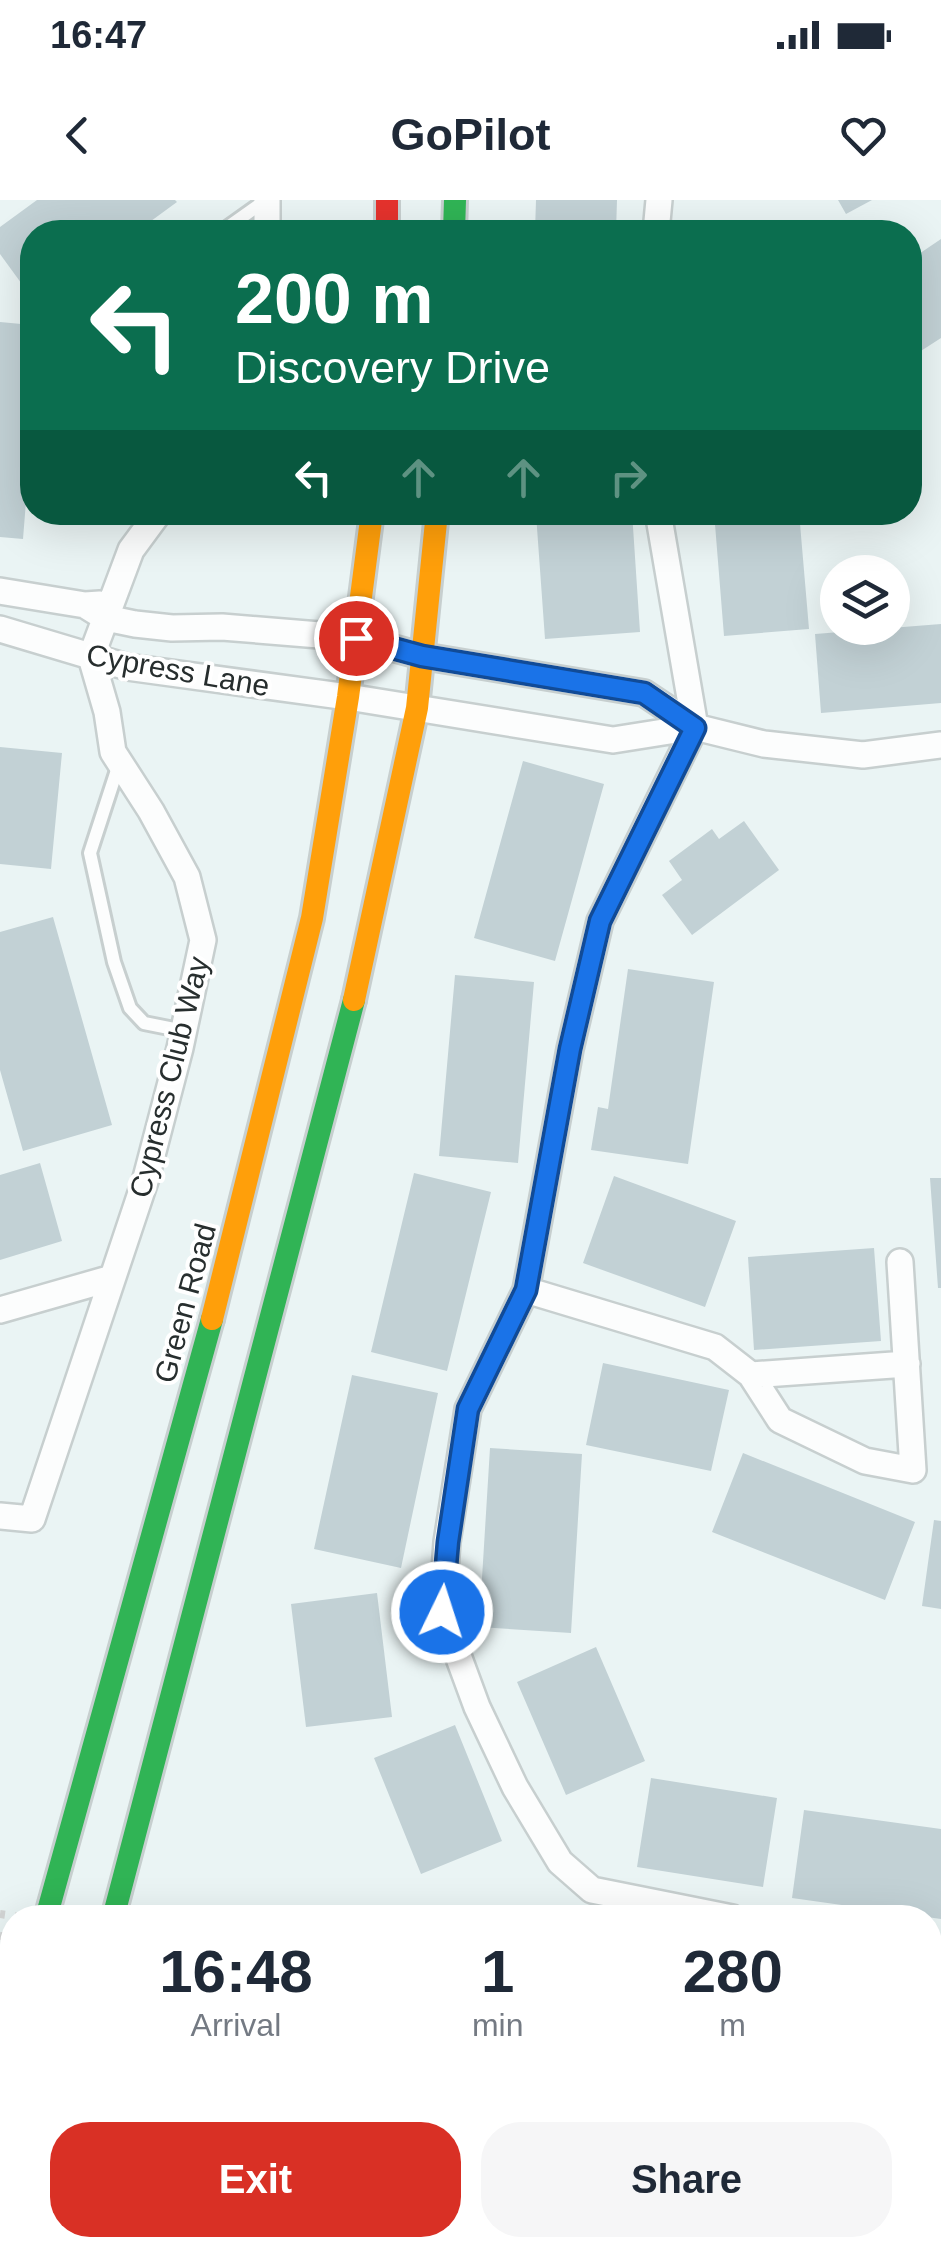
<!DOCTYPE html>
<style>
body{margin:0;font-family:Arial,sans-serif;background:#f6f6f7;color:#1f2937;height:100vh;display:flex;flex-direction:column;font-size:38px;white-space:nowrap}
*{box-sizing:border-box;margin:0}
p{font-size:32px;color:#747a83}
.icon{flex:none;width:55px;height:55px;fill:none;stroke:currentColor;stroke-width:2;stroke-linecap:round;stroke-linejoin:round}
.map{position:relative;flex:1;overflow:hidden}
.drawer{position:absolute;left:0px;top:1705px;width:942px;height:352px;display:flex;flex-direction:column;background:#fff;border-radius:40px 40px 0 0;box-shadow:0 10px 40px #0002}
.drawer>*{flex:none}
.guide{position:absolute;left:20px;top:20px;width:902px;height:305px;border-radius:40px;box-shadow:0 10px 40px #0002;background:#0b6e4f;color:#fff;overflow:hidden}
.tools{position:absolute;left:820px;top:355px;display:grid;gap:20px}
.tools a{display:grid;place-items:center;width:90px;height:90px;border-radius:50%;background:#fff;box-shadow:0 10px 40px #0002;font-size:50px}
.pin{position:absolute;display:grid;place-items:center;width:85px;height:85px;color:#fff;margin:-42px;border:5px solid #fff;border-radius:50%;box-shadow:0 2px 10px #0007}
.me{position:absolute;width:110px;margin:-55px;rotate:4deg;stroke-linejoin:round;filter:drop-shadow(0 0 8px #0008)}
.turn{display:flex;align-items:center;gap:35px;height:210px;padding:0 50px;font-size:45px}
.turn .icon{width:130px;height:130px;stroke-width:2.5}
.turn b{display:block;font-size:70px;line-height:85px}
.lanes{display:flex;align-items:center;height:95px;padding:0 50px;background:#0003;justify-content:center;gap:50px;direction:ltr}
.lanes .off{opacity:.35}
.eta{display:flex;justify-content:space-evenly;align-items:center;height:170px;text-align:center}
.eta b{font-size:60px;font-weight:800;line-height:70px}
.cta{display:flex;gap:20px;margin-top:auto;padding:20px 50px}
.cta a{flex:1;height:115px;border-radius:40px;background:#d93025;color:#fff;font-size:40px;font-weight:800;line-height:115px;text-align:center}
.cta a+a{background:#f6f6f7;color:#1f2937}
.status{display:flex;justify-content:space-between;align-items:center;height:70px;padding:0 50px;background:#fff;direction:ltr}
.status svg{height:28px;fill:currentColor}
header{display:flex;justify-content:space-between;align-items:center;height:130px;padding:0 50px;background:#fff;font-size:45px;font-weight:800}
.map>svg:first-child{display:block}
.building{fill:#c2d1d5}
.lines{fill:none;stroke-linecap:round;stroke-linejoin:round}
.lane-casing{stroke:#c7cfcf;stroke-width:18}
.street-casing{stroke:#c7cfcf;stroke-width:30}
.fast-casing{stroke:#c7cfcf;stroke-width:28}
.slow-casing{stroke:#c7cfcf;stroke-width:28}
.jam-casing{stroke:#c7cfcf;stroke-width:28}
.lane{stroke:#fcfdfd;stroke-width:12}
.street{stroke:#fcfdfd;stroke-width:25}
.fast{stroke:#30b455;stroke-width:22}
.slow{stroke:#ff9f0a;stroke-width:22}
.jam{stroke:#e5322d;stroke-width:22}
.rail{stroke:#d3d5d5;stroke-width:8;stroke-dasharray:5 10;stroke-linecap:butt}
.route-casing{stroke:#114b97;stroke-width:25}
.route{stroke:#1a73e8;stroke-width:18}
.labels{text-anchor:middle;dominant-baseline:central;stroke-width:8;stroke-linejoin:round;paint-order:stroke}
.street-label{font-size:30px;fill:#272e2e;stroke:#fff}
</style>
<div class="status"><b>16:47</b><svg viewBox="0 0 49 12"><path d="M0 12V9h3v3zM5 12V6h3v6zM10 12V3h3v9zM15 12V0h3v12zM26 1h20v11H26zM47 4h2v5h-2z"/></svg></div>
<header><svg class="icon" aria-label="back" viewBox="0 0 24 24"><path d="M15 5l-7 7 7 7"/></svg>GoPilot<svg class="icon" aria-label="heart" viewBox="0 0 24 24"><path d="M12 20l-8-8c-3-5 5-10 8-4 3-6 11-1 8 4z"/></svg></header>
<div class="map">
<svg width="941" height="2057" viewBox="0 0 941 2057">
<rect width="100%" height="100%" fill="#eaf4f4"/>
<path class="building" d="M37,0H175L177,2L136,32H32V98L0,54V27Z
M536,0H617L616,32H535Z
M838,0H872L846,14Z
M941,39V138L910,158V60Z
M0,122L32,125V226L23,339L0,337Z
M632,312L640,432L545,439L536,314Z
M714,312H799L809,429L724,436Z
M941,424V503L821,513L815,434Z
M0,547L62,553L51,669L0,664Z
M523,561L604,584L555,761L474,738Z
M744,621L779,670L692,735L662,695L682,680L669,661L712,629L719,639Z
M53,717L112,925L23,951L0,870V732Z
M628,769L714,782L688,964L591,950L598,907L608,909Z
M455,775L534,782L518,963L439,956Z
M40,963L62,1041L0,1060V975Z
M414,973L491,992L447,1171L371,1152Z
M614,976L736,1021L705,1107L583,1063Z
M930,978H941V1088H938Z
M874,1048L881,1141L754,1150L748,1057Z
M603,1163L729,1190L711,1271L586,1245Z
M352,1175L438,1193L401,1368L314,1349Z
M490,1248L582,1254L571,1433L479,1427Z
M743,1253L915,1322L885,1400L712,1332Z
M934,1320L941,1321V1409L922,1406Z
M377,1393L392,1517L306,1527L291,1404Z
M596,1447L645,1561L566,1595L517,1482Z
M455,1525L502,1641L421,1674L374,1558Z
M651,1578L777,1598L763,1687L637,1667Z
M804,1610L941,1629V1719L792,1698Z
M157,2045H201L193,2057H175Z
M279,2045H303L345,2053L344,2057H277Z
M798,2045H834L833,2057H796Z
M848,2045H899L898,2057H847Z"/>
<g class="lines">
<defs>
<path id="lane" d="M221,32L266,0
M119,564L90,653L114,762L130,808L144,823L184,831"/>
<path id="street" d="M267,32V0
M656,32L659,0
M658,312L695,527
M0,391L85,405L100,404
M85,405L106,418L135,424L172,428L222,427L356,438L422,456L644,493L695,527L764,544L863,555L941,545
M0,429L127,467L348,497L613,540L695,527
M695,527L600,721L570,849L526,1090L468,1209L447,1342L442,1412L477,1507L515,1587L560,1662L592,1690L732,1718
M526,1090L715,1147L751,1175L780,1220L865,1261L913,1270L900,1062
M0,1110L112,1078
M751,1175L907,1164
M0,1316L32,1319L146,978L180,848L203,740L187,677L151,611L113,552L107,512L91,457L131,350L159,312
M930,1755L941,1757
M516,2045L578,2057
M221,2057L231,2045"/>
<path id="fast" d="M454,32L455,0
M46,1718L212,1119
M113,1718L354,800"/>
<path id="slow" d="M354,800L417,508L437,312
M212,1119L312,718L348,497L372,312
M0,1878L12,1834
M19,2057L22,2045"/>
<path id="jam" d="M387,0V32"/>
</defs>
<use href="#lane" class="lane-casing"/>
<use href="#street" class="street-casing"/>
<use href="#fast" class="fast-casing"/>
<use href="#slow" class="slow-casing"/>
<use href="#jam" class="jam-casing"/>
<use href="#lane" class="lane"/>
<use href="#street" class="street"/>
<use href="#fast" class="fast"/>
<use href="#slow" class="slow"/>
<use href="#jam" class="jam"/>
<path class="rail" d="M0,1714L28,1718
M0,1736L12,1737
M930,1867L941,1869
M930,1890L941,1893"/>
</g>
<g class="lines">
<defs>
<path id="route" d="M356,438L422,456L644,493L695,528L600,721L570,849L526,1090L468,1209L448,1342L442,1412"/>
</defs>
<use href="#route" class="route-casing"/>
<use href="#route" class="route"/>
</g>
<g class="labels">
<g class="street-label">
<text transform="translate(178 470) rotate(10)">Cypress Lane</text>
<text transform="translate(169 877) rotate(-76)">Cypress Club Way</text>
<text transform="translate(185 1103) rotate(-75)">Green Road</text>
</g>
</g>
</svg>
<div class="tools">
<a><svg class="icon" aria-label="layers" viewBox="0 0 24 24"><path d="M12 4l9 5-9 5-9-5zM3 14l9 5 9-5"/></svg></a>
</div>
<div class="pin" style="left:356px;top:438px;background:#d93025"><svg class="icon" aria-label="arrive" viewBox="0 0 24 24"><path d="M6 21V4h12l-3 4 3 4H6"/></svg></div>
<svg class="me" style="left:442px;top:1412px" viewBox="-20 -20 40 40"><circle r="17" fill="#1a73e8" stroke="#fff" stroke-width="3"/><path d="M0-11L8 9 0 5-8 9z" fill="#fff"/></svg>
<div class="guide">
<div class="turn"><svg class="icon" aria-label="left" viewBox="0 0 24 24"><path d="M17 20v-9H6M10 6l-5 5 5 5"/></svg><div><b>200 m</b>Discovery Drive</div></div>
<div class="lanes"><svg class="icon" aria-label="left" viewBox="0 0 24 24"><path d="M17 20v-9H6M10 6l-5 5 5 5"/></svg><svg class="icon off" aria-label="ahead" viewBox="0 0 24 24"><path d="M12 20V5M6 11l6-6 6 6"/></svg><svg class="icon off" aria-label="ahead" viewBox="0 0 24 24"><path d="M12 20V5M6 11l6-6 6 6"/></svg><svg class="icon off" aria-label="right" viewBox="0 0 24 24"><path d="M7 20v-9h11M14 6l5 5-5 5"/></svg></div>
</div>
<section class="drawer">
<div class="eta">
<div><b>16:48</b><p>Arrival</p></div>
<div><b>1</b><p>min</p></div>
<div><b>280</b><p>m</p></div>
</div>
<div class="cta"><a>Exit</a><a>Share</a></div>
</section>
</div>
